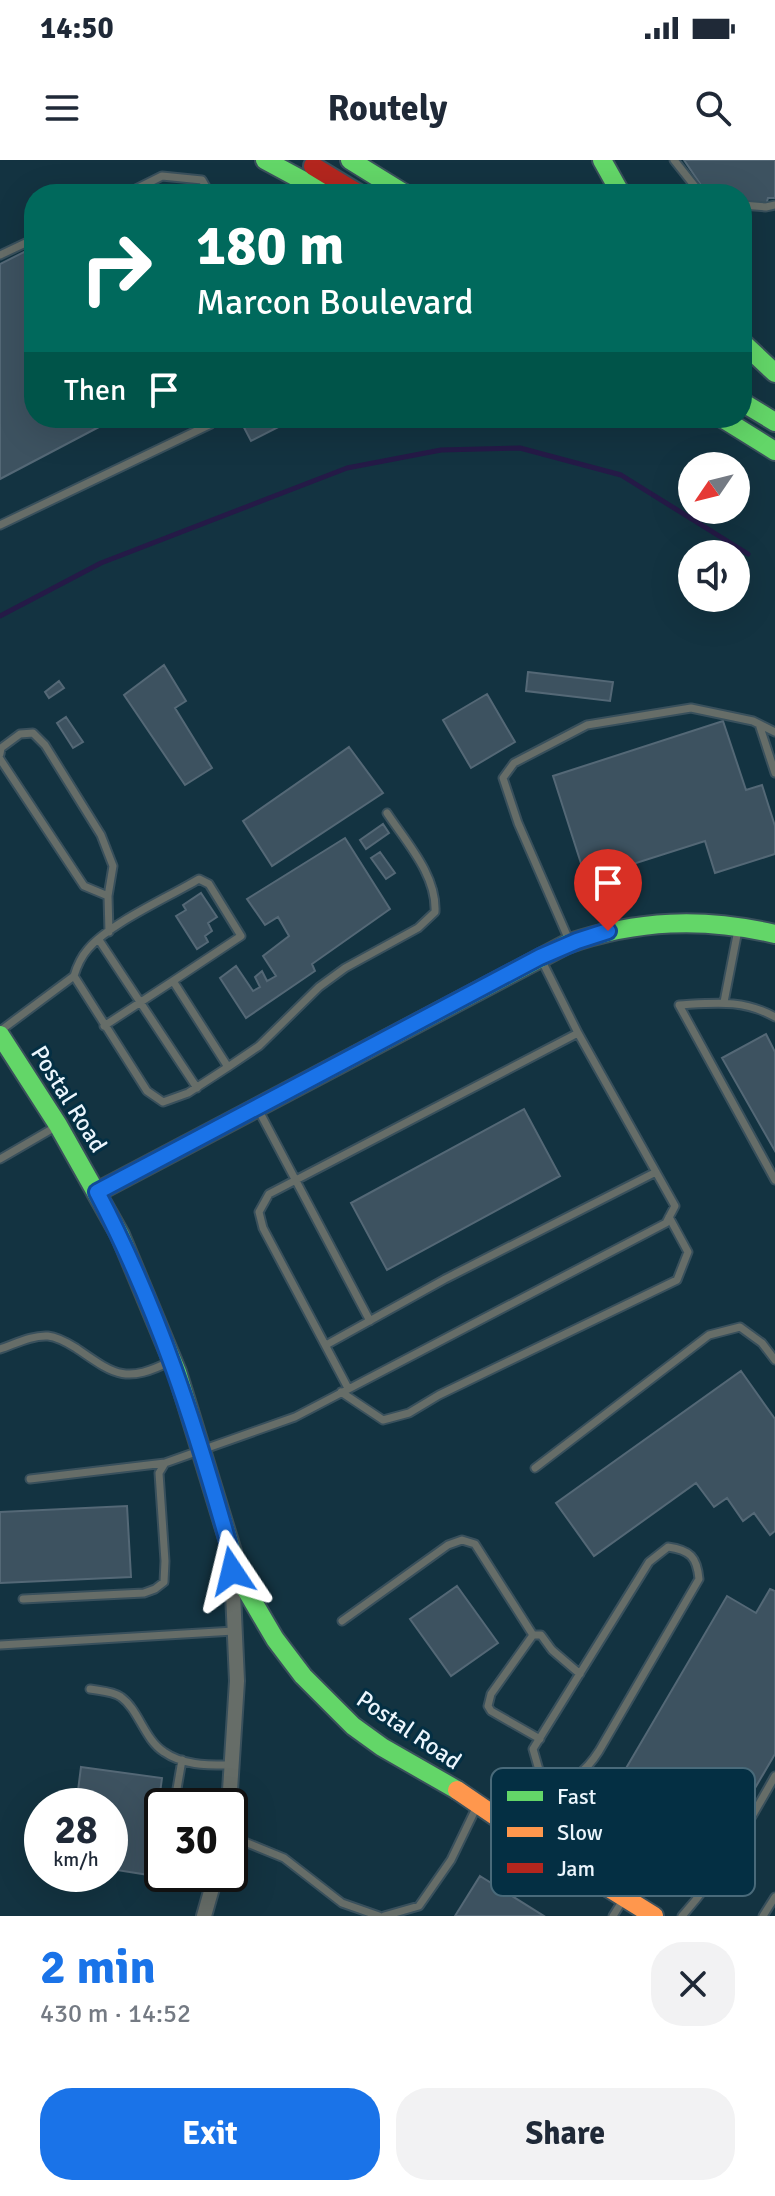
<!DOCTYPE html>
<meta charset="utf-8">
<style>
body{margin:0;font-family:Signika,sans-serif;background:#f2f2f3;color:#1f2937;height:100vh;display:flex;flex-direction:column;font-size:30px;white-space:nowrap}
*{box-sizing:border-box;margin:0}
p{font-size:26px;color:#747a83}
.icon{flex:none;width:44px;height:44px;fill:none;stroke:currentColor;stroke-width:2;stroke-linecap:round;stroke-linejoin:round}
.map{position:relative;height:1756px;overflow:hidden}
.drawer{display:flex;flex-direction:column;background:#fff;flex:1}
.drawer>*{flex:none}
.banner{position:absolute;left:24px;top:24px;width:728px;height:244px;border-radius:32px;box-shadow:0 8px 32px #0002;background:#00695c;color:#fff;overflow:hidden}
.needle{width:52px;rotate:235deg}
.controls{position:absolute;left:678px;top:292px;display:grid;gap:16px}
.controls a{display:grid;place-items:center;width:72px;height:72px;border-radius:50%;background:#fff;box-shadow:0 8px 32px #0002;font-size:40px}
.speed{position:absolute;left:24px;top:1628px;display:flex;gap:16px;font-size:40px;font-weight:700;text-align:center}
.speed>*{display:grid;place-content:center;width:104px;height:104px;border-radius:50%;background:#fff;box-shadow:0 8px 32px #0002;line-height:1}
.speed small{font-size:20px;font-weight:400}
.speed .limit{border:4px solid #111;border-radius:12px;background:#fff;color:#111}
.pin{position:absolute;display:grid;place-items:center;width:68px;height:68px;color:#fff;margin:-82px -34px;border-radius:50% 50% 50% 0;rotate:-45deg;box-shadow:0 0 8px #0007}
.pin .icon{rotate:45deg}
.me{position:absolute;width:88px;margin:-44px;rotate:350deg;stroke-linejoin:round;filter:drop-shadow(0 0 6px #0008)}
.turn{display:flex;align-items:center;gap:28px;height:168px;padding:0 40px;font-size:36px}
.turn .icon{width:104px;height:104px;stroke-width:2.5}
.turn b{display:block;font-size:56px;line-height:68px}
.then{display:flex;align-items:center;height:76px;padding:0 40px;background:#0003;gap:16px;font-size:30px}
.round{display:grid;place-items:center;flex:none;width:84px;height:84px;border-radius:32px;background:#f2f2f3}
.head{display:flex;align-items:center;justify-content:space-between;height:136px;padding:0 40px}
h1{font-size:48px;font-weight:800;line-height:60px;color:#1a73e8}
.primary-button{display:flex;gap:16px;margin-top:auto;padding:16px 40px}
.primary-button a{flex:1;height:92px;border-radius:32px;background:#1a73e8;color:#fff;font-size:32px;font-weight:800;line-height:92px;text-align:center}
.primary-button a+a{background:#f2f2f3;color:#1f2937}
.status{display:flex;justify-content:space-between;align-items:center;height:56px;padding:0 40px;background:#fff;direction:ltr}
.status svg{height:22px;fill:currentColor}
header{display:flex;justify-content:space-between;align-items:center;height:104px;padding:0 40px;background:#fff;font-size:36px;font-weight:800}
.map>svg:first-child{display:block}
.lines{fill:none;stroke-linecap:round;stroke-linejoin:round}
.stream{stroke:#251a47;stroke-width:5}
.building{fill:#3d5260;stroke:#546876;stroke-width:2}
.lane-casing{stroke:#39505c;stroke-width:11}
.street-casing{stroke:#39505c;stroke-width:18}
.fast-casing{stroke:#39505c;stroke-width:22}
.slow-casing{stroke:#39505c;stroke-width:22}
.jam-casing{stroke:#39505c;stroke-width:22}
.lane{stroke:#666d68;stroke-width:7}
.street{stroke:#666d68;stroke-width:14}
.fast{stroke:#63d668;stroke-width:18}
.slow{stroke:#ff974d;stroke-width:18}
.jam{stroke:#b3261e;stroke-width:18}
.route-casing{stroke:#114b97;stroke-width:20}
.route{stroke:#1a73e8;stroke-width:14}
.labels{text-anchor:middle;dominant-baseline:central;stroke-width:6;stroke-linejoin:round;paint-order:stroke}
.street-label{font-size:24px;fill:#ebf5fc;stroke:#042f43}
.key{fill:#042f43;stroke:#496a7a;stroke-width:2}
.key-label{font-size:22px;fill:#ebf5fc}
</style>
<div class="status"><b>14:50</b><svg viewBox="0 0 49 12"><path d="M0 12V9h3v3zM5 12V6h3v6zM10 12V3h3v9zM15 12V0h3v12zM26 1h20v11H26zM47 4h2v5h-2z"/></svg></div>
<header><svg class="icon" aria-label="menu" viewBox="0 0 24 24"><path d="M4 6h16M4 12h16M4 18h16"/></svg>Routely<svg class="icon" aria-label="search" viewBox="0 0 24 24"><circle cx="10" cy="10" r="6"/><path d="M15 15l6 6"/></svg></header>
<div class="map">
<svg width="775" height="1756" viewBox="0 0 775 1756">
<rect width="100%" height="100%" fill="#133341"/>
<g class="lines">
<path class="stream" d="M0,456L101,403L347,308L441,290L520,288L621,315L748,394"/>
</g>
<path class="building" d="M684,0H775V38H768L766,45L742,41V34H707Z
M34,87V258H116L0,319V104Z
M239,258H296L251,281Z
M164,505L186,541L175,548L212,608L185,625L124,535Z
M528,512L613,522L610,541L526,531Z
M59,521L64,528L49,538L45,532Z
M487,534L515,582L471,608L443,560Z
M66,557L83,582L73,588L57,563Z
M723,561L746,630L762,625L775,666V694L715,713L705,681L586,719L553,616Z
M349,587L383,633L272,706L243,661Z
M383,664L389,673L366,689L360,680Z
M345,678L390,749L312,804L315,811L246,858L220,818L236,806L253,831L260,827L255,817L262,811L267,821L276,816L263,796L289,776L278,757L265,765L247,739Z
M380,692L395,713L386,719L371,698Z
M201,733L217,757L208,763L212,771L205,776L208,782L197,789L176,756L186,750L183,745Z
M766,874L775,892V991L722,898Z
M524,949L560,1016L387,1110L351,1043Z
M741,1211L775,1259V1371L770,1375L754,1353L743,1361L727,1338L714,1347L696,1323L594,1396L556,1343Z
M127,1346L131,1417L0,1423V1352Z
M457,1426L498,1483L451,1516L410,1459Z
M770,1429L775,1431V1594L697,1727L666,1709L674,1695L627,1667L641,1643L615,1627L727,1436L756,1453Z
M81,1607L162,1618L149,1715L110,1709V1646H76Z
M480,1716L544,1756H455Z"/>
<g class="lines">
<defs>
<path id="lane" d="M674,0L701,34
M126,34L162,16L202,20L210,34
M742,45L766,47L775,45
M0,95L34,79
M0,365L211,264L208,258
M759,564L775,613
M0,594L1,588L20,574L33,573L45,585L101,675L113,706L108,736L109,772
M0,599L84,726L108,736
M99,780L197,928
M569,780L518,663L503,618L514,603L587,565L691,548L753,561L775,572
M74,816L147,931L163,942L188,933L228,907
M724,842L738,770
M775,857C743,839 715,843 679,845L775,1020
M104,866L173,821
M0,871L74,816C77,806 81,797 88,789C110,763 169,737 199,719L209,724L241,776L173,821L228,907L259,886L319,827L345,808L418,768L435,752C437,715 406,682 387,653
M258,949L370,1161
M0,999L57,966
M326,1185L445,1119L656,1012
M0,1189C15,1184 32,1175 48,1176C58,1177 68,1183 76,1188C115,1215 125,1224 171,1201
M348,1228L263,1068L259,1052L269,1034L578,873
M341,1232L383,1260L409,1253L439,1235L677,1120L688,1092L669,1057
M535,1308L709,1175L740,1167L762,1183L775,1200
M30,1319L165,1303
M23,1439L144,1433L155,1429L164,1422L165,1401L159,1313L165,1303L295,1257L666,1063L675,1046L578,873L541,799
M342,1461L448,1385L462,1380L475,1384L533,1475
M0,1485L234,1471
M90,1529C100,1531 112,1531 121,1537C139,1550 144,1579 164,1592C184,1606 209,1605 232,1605
M540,1579L491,1551L488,1546L491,1534L533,1475H541L552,1490L580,1514
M174,1646L182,1600
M518,1669L547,1625C572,1622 585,1613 599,1591L699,1419C697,1397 690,1390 668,1387L649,1402L533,1589L539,1610L547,1625
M230,1676L284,1698L342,1743L379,1756
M162,1726L164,1714
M384,1756L419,1746L451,1700L478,1644
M613,1756L623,1740
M682,1756C719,1715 748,1664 775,1616
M763,1756L775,1737"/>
<path id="street" d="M229,1646L237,1521L232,1411
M204,1756L216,1714"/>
<path id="fast" d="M265,0L328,34
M350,0L405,34
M602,0L621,34
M742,182L775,213
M742,242L775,262
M722,258L775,291
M0,875L58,965L120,1075L177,1212L241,1421L275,1479L303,1516L353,1566L382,1587L457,1630
M97,1032L567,784C637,760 703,757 775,774"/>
<path id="slow" d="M457,1630L517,1671L654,1756"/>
<path id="jam" d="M313,6L359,34"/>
</defs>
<use href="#lane" class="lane-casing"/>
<use href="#street" class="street-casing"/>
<use href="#fast" class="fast-casing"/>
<use href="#slow" class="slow-casing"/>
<use href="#jam" class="jam-casing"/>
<use href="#lane" class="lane"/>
<use href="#street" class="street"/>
<use href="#fast" class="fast"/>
<use href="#slow" class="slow"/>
<use href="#jam" class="jam"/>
</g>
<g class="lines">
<defs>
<path id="route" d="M232,1411L230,1389C195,1264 158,1148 97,1032L540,797L577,781L608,771"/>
</defs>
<use href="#route" class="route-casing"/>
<use href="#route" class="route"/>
</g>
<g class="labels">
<g class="street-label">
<text transform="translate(69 939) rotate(58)">Postal Road</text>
<text transform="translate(409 1570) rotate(34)">Postal Road</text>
</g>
</g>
<rect x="491" y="1608" width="264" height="128" rx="12" class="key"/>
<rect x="507" y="1631" width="36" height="10" fill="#63d668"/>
<rect x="507" y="1667" width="36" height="10" fill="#ff974d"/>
<rect x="507" y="1703" width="36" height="10" fill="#b3261e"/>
<g class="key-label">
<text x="557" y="1644">Fast</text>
<text x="557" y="1680">Slow</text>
<text x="557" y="1716">Jam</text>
</g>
</svg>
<div class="controls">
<a><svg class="needle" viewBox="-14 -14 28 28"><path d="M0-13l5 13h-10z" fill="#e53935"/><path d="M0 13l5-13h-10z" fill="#747a83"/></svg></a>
<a><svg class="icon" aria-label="sound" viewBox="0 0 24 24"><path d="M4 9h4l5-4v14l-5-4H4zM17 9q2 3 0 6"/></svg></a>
</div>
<div class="speed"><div>28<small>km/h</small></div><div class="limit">30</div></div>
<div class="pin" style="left:608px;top:771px;background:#d93025"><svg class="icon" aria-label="arrive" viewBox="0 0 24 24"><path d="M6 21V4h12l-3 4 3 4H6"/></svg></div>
<svg class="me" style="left:232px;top:1411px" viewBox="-20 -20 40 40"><path d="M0-17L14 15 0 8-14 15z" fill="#1a73e8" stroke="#fff" stroke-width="4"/></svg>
<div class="banner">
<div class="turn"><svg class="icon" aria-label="right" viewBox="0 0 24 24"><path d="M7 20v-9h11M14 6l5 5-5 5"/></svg><div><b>180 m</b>Marcon Boulevard</div></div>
<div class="then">Then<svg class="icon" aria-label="arrive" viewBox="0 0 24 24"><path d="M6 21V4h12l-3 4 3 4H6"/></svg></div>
</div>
</div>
<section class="drawer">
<div class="head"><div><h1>2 min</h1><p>430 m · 14:52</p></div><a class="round"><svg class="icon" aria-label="close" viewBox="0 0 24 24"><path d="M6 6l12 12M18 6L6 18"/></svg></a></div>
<div class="primary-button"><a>Exit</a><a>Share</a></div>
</section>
